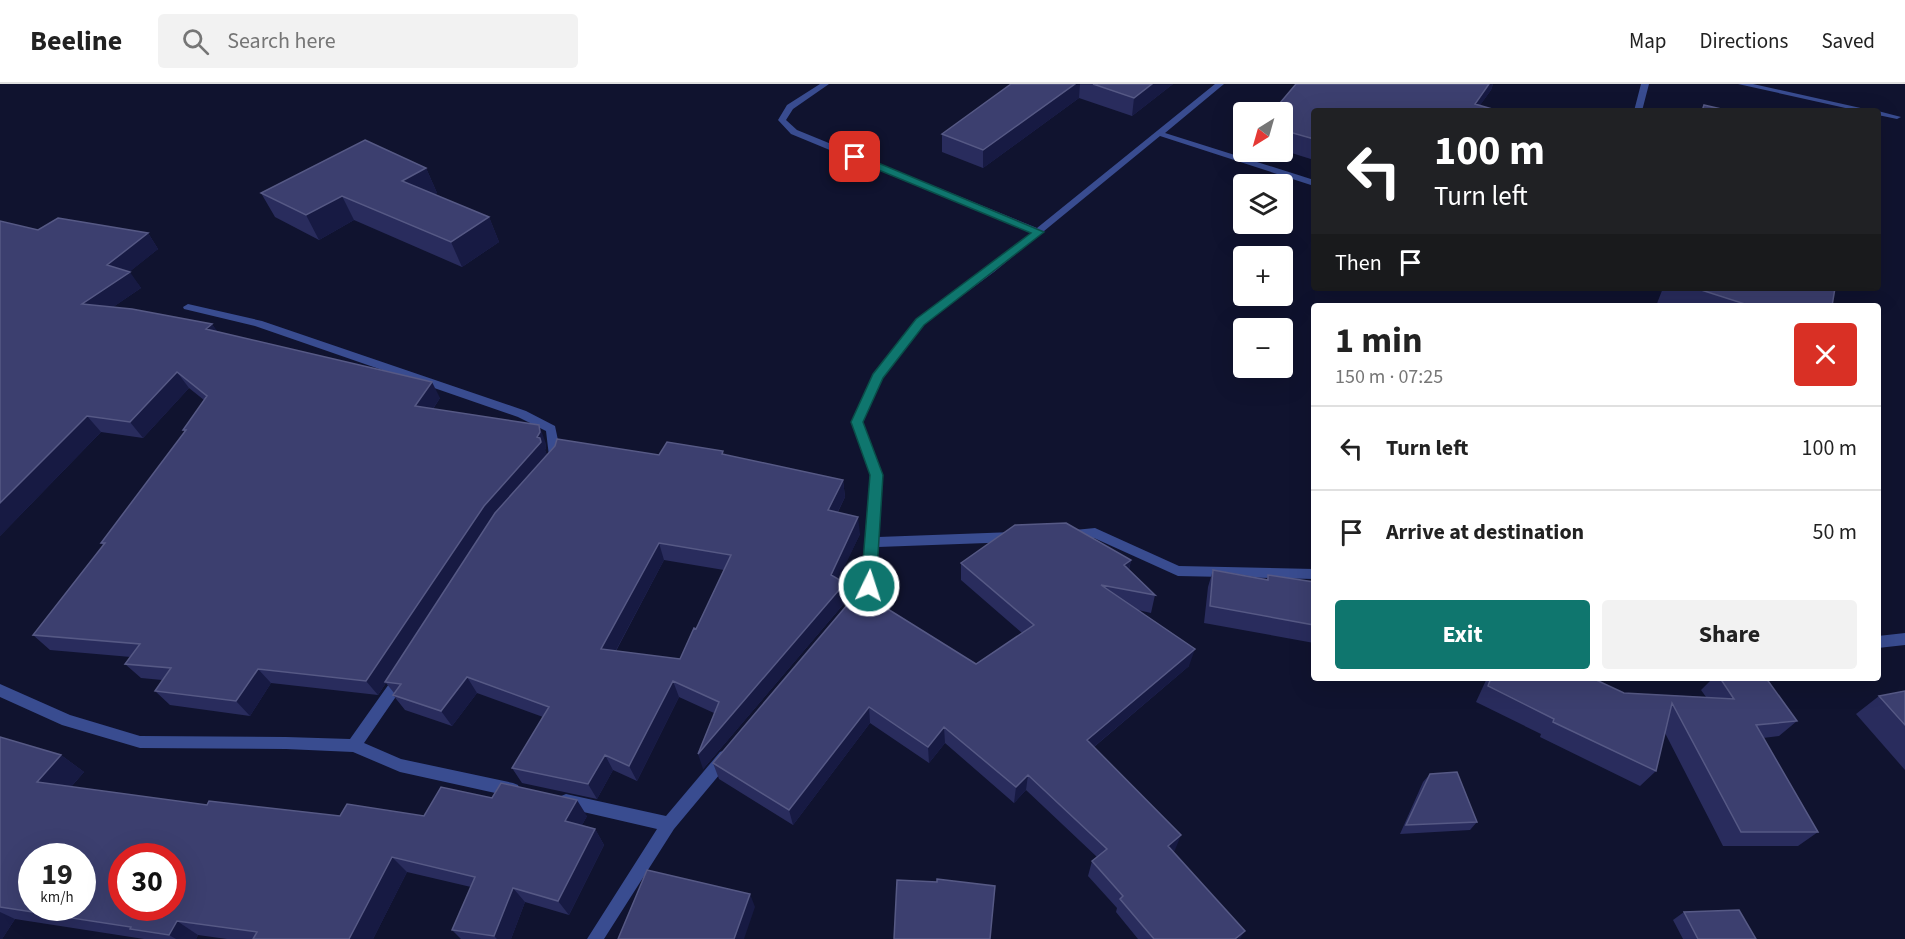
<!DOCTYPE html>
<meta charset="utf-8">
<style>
body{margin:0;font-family:"Source Sans 3",sans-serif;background:#f2f2f2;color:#222;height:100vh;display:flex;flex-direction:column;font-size:22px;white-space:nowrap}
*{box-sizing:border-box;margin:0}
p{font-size:20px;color:#767676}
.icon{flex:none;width:33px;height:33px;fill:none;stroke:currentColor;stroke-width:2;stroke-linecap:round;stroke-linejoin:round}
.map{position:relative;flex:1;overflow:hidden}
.sheet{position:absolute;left:1311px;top:219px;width:570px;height:378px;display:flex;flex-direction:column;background:#fff;border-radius:6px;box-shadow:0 6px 24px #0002}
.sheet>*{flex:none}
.guide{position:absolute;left:1311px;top:24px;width:570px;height:183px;border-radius:6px;box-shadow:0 6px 24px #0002;background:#202124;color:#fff;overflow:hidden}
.needle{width:39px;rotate:217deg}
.buttons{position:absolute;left:1233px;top:18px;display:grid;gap:12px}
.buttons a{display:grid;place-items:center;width:60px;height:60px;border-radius:6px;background:#fff;box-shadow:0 6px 24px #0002;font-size:30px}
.speed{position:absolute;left:18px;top:759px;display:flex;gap:12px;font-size:30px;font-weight:700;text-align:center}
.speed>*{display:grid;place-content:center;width:78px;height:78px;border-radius:50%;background:#fff;box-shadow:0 6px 24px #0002;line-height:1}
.speed small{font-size:15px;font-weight:400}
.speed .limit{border:9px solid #d22;background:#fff;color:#111}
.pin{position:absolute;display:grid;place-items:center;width:51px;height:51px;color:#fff;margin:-26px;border-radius:12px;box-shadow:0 3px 9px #0006}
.me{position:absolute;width:66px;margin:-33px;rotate:4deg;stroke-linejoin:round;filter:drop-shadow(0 0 4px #0008)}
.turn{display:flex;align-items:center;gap:21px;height:126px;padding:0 24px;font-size:27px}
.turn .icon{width:78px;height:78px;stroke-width:2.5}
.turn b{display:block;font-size:42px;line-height:51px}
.then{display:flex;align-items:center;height:57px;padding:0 24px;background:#0003;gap:12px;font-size:22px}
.round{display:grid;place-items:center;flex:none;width:63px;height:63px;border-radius:6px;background:#f2f2f2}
.summary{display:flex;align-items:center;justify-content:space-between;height:102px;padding:0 24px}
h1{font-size:36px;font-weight:700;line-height:45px}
.primary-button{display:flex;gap:12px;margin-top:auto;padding:12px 24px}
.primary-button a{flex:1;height:69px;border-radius:6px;background:#0f766e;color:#fff;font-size:24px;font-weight:700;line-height:69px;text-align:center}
.primary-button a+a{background:#f2f2f2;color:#222}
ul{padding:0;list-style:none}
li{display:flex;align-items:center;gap:18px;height:84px;padding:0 24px;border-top:2px solid #e0e0e0}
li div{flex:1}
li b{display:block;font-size:22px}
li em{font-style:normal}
header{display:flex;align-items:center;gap:36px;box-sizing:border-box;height:84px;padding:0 30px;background:#fff;border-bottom:2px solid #e0e0e0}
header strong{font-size:28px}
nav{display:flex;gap:33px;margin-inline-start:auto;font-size:21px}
.search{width:420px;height:54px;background:#f2f2f2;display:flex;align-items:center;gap:15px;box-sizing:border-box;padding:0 21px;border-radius:6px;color:#767676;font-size:22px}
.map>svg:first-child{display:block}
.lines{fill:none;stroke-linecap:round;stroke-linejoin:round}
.street{fill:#394c90;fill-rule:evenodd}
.wall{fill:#292c5d;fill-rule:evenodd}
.shaded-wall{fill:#171a43}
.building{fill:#3c3f6f;stroke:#565985;stroke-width:1.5;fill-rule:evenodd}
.route{fill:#0f766e;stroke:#0a4d48;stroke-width:1.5}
</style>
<header>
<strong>Beeline</strong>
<div class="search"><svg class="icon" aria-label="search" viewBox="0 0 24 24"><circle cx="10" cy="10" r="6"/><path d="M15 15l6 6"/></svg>Search here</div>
<nav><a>Map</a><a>Directions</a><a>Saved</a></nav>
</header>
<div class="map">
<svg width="1905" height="855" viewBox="0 0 1905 855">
<rect width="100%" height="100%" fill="#10132f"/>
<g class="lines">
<path class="street" d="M820,0H829L793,25L786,36L797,46L1037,144L1215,0H1224L1165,49L1314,96V102L1160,52L994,188L924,240L882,294L863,338L882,391L878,453L1014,448L1018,450L1020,453L1018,456L1014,458L878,463L875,502L857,526L852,527L847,526L846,522L863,500L870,391L851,338L873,290L916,236L988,184L1031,149L791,50L778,36L787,21Z
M1641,0H1649L1642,27H1634Z
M1738,0H1753L1874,27H1859Z
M1876,27H1878L1901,33L1897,35L1878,31V27Z
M188,220L262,237L526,327L555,342L562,375L558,380H550L546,347L518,333L255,242L184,225L183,223Z
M1095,444L1179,482L1314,485V495L1178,492L1094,454L1064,453L1062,450L1064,447Z
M1905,549V561L1878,564V552Z
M401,588L406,590L408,594L406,598L364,659L401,675L513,699L518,701L520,706L518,711L513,713L400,688L353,668L286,665L140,664L62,641L0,613V600L70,631L140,652L286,653L350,655L396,590Z
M725,666L730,668L732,673L730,678L674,745L604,855H587L657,745L566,724L561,722L559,717L561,712L566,710L666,732L720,668Z"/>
</g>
<path class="wall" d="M1011,0H1173L1132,32L1079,14L983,84L942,68V50Z
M1296,0H1493L1491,6L1480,21L1314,27V76L1282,66V28H1273L1274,26Z
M426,84L437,109L434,110L489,133L499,158L462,183L354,136L319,156L275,133L261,109Z
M38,146L148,149L158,165L129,188L141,204L113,223L212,240L217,248L440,314L433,325L545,357L546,364L545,366L547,371H724L843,396L845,413L838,428L860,450L838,495L847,516L703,685L714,629L679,613L637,697L613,686L597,715L522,699L512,684L543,633L477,609L452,642L405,626L393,611L394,609L386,599L378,611L271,599L250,632L170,621L155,607L162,596L141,594L125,580L131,573L50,566L33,551L104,462L101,459L185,348L183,346L204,316L189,304L143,354L101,348L0,452ZM664,476L724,486L696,545L680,575L616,567Z
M1663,204H1835L1832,222H1656Z
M1131,476L1129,486L1155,511L1151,529L1138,526L1189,582L1094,663L1175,766L1173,767L1240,855H1138L1116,828L1117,824L1088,792L1092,777L1097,773L1026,706L1014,719L945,659L929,679L870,639L793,741L719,695L713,679L976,580L1022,549L961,496V479Z
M1213,486L1267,495L1268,491L1314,498V559L1204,539L1208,503Z
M1487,594H1592L1624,609L1706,613L1701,606L1713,594H1766L1797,637L1779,652L1763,654L1818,748L1798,762H1723L1665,649L1656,687L1640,702L1540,653L1541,650L1476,618Z
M1905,607V686L1856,630L1879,612Z
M0,653L61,671L84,688L71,703L207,721L340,732H424L492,714L587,732L582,741L595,745L604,761L569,831L525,818L511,855H461L452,846L471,803L407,788L373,855H227L198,851L196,855H144L15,835L2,855H0Z
M1430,690L1477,738L1470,746L1400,750L1423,698Z
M1684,828L1756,855H1683L1673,836Z"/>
<path class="shaded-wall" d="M1075,0H1080L1079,14L983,84V66Z
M1152,0H1173L1132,32L1134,14Z
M1489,0H1493L1491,6L1476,27L1475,20Z
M426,84L437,109L413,122L402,97Z
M342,112L354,136L319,156L306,131Z
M489,133L499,158L462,183L451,158Z
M148,149L158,165L122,194L130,188L141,204L94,236L82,220L107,181Z
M212,240L223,255L206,245Z
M177,288L189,304L143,354L130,338Z
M432,298L440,314L424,338L415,322Z
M87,332L101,348L0,452V419Z
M539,341L545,357L546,364L545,366L548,373L492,438L378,611L366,597L484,422L537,353Z
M843,396L845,413L830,443L828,426Z
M858,433L860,450L833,507L831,491Z
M659,459L664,476L608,581L601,565Z
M1131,476L1127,494L1124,481Z
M845,499L847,516L703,685L698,670Z
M1195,565L1189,582L1083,672L1087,656Z
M258,585L271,599L250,632L236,617Z
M467,593L477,609L452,642L441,627Z
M673,597L679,613L637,697L629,682Z
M869,623L870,639L793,741L789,726Z
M944,643L945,659L929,679L928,663Z
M61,671L84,688L61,714L37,698Z
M605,671L613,686L597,715L588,700Z
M1028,691L1026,706L1014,719L1016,703Z
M577,716L587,732L576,752L565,737Z
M595,745L604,761L569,831L558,817Z
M1181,751L1175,766L1163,776L1168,762Z
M392,773L407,788L373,855H349Z
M513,804L525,818L511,855H497L494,852Z
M750,810L755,823L744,855H734Z
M0,828L15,835L2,855H0Z
M177,837L198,851L196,855H176L169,851Z
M1245,847L1240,855H1235Z"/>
<path class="building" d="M1011,0H1075L983,66L942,50Z
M1093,0H1152L1134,14Z
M1296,0H1489L1475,20L1499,27H1314V55L1282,46V28H1277L1278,27L1274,26Z
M1704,21L1730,27H1702Z
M365,56L426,84L402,97L489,133L451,158L342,112L306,131L261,109Z
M58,134L148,149L107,181L130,188L82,220L132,225L212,240L206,245L432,298L415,322L539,341L540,348L537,353L540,354L541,358L484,422L366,597L258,585L236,617L155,607L171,584L125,580L140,560L33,551L105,459H101L186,346H183L207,312L177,288L130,338L87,332L0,419V137L38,146Z
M1695,204H1835L1832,222H1751Z
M557,355L659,371L667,358L723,367L722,370L843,396L828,426L858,433L831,491L845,499L698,670L719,618L673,597L629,682L605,671L588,700L512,684L549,623L467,593L441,627L393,611L401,600L385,598L495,429L555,362ZM659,459L731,471L696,545L694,544L680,575L601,565Z
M1066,439L1131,476L1124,481L1155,511L1101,501L1195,565L1087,656L1181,751L1168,762L1245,847L1235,855H1154L1120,815L1123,812L1092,777L1107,765L1028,691L1016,703L944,643L928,663L869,623L789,726L713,679L859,507L976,580L1034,541L961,479L1015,441Z
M1213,486L1268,496V491L1314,498V541L1210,522Z
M1491,594H1592L1624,609L1734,615L1720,594H1766L1797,637L1756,641L1818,748H1741L1672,619L1656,687L1553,638L1554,635L1488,602Z
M1905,607V641L1879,612Z
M0,653L61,671L37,698L207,721L209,717L340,732L347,720L424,732L441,703L492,714L501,699L577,716L565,737L595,745L558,817L513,804L494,852L452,846L475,793L392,773L349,855H253L257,848L177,837L169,851L130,845L131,843L0,823ZM32,772H82V824H32ZM122,772H172V824H122Z
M1457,688L1477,738L1406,741L1430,690Z
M647,786L750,810L734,855H618Z
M937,795L995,802L990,855H894L897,796L937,798Z
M1739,826L1756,855H1698L1684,828Z"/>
<path class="route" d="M852,71H859L1044,148L924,241L883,294L863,338L883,391L876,502L874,507H864L861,502L870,391L851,338L873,290L916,235L1031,149L852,75Z"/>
</svg>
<div class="buttons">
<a><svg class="needle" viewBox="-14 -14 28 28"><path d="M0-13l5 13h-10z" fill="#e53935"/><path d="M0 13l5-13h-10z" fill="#767676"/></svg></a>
<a><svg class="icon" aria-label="layers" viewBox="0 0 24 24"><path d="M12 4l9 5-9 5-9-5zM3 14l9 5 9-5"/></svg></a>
<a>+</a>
<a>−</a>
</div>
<div class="speed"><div>19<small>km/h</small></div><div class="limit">30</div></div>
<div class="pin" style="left:855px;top:73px;background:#d93025"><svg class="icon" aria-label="arrive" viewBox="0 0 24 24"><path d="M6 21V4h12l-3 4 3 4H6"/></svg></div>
<svg class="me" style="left:869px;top:502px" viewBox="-20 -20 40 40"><circle r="17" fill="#0f766e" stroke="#fff" stroke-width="3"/><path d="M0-11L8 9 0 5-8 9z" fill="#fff"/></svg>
<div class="guide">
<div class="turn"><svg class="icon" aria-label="left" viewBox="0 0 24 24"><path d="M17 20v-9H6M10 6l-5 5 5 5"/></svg><div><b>100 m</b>Turn left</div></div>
<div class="then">Then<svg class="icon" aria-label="arrive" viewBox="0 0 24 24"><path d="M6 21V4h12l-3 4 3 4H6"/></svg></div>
</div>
<section class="sheet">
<div class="summary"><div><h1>1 min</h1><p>150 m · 07:25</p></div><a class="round" style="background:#d93025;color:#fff"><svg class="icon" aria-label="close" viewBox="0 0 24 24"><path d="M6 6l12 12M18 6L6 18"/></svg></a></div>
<ul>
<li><svg class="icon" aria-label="left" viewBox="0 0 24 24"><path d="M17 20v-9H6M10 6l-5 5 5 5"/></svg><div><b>Turn left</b></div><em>100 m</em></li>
<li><svg class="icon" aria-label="arrive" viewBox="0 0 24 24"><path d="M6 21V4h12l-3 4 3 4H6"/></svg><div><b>Arrive at destination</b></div><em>50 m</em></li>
</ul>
<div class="primary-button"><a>Exit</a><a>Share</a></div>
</section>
</div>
